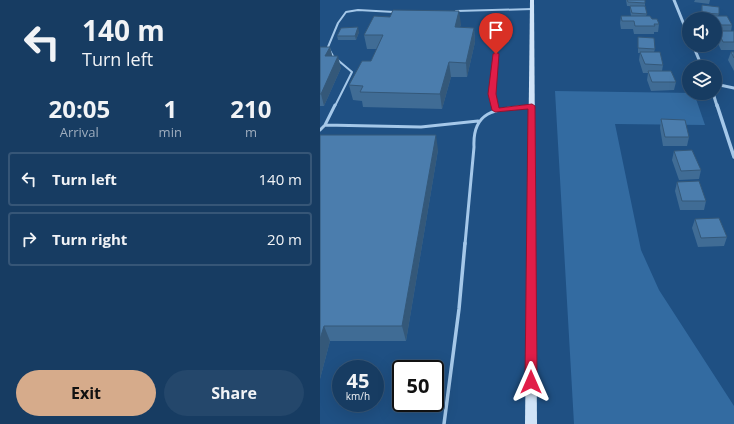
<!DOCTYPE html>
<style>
body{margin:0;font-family:"Open Sans",sans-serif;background:#24476b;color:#f1f3f6;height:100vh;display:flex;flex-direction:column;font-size:15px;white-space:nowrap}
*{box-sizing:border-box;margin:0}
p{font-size:13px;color:#9eadbe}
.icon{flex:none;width:22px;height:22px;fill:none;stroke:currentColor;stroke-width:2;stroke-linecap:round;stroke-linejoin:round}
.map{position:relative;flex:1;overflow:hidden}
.details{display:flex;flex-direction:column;background:#173c62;width:320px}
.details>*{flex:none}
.hud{background:#173c62;color:#f1f3f6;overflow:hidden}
.tools{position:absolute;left:362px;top:12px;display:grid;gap:8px}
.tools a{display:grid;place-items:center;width:40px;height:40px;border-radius:50%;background:#173c62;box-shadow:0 4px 16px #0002,0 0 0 1px #365677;font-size:20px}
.speed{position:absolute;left:12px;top:360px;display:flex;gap:8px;font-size:20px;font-weight:700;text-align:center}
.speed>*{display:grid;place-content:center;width:52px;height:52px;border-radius:50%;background:#173c62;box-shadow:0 4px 16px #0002,0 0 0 1px #365677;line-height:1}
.speed small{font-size:10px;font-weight:400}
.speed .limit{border:2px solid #111;border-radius:6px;background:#fff;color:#111}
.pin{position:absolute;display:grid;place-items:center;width:34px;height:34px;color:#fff;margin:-41px -17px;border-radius:50% 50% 50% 0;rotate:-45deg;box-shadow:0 0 4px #0007}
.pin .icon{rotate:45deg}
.me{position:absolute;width:44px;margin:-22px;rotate:0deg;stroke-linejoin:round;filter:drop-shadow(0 0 3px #0008)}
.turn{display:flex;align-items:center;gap:14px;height:84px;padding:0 16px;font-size:18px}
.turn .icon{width:52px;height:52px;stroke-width:2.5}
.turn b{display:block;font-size:28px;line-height:34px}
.eta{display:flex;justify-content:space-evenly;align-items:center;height:68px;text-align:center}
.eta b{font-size:24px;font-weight:700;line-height:28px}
.action{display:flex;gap:8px;margin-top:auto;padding:8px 16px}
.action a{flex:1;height:46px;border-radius:24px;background:#d6ab8b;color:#111;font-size:16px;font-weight:700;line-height:46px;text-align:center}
.action a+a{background:#24476b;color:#f1f3f6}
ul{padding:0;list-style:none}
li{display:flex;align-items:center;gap:12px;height:54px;margin:0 8px 6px;padding:0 8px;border:2px solid #365677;border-radius:4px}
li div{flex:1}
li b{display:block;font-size:15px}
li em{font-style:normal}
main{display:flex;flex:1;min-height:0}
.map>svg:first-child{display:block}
.green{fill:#336ba1}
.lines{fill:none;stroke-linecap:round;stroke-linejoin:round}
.service-far2{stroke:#a5c8e9;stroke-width:2}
.service-far1{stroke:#a5c8e9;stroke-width:3}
.service{stroke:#a5c8e9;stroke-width:3.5}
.minor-far1{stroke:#a5c8e9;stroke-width:3}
.minor{stroke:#a5c8e9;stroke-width:3.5}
.secondary{fill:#d0e3f7;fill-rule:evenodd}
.wall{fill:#406c95}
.shaded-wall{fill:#345879}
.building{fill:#4b7dad;stroke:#345879}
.route{fill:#e11d48;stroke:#92132f}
</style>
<main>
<section class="details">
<div class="hud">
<div class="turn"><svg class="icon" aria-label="left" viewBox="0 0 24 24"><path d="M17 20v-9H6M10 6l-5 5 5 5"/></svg><div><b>140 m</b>Turn left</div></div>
</div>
<div class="eta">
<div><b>20:05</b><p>Arrival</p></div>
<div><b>1</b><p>min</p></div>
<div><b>210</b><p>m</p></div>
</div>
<ul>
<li><svg class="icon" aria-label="left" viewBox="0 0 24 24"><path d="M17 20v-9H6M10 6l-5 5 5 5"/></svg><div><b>Turn left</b></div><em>140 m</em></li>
<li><svg class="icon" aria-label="right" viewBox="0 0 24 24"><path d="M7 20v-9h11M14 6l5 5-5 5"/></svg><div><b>Turn right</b></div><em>20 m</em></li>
</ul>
<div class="action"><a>Exit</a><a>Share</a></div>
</section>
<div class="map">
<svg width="414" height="424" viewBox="0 0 414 424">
<rect width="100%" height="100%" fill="#1f5083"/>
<path class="green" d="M235,91L374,93L385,125L295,124L321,250L339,290L414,406V424H254Z"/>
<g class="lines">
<path class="service-far2" d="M136,11L212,9
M15,106L32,72L13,56L8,47L18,23L26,12L38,10L74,12
M174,106L172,95L178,26"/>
<path class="service-far1" d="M174,105L175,110
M5,125L101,127L158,121
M0,130L5,125L15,105
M145,244L154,147C152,108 180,109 211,106"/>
<path class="service" d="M124,424L139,309L145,243"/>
<path class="minor-far1" d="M354,0L369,37
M373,45L382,67
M395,84L414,88
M393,93L397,106"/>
<path class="minor" d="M397,105L414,157"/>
<path class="secondary" d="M210,0H214L217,424H205Z"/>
</g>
<path class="wall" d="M306,0H325V7L327,14L326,16L339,24L338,32H334V34H314L313,29H301L300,23L301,16H311L310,10V6H307Z
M375,0H390L389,4L374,2Z
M382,5L399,14L398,16L412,25L411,31H414V50H401L396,39L397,33H395V19H388L389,17H381Z
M141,24L140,27L154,28L155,42L147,77H131L122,109L43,107L42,101L33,100L29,85L51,61L57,49H47L44,35Z
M39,32L36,40H18L17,36Z
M318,37L335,49L334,52L343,65L342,71L356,82L354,90L331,91L327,80L328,73H323L319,60L320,53H318Z
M0,47H10L12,56L21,68L4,106H0Z
M411,52H414V71L408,60Z
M341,119L369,137L367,146H343L340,128Z
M0,135L118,150L86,341H10L0,379Z
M354,151L381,170L379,179L359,180L352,160Z
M357,182L386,201L384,210H360L355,191Z
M375,219L407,237L404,246L378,247L372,228Z"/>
<path class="shaded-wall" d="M139,11L141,24L136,41L135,27Z
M38,27L39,32L36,40L35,36Z
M154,28L155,42L147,77L146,63Z
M10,47L13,59L5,56Z
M18,56L21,68L4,106L1,94Z
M129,62L131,77L122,109L120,94Z
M116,135L118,150L86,341L82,326Z
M4,326L10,341L0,379V339Z"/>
<path class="building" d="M307,0H325V3L308,2Z
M382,5L399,7V14L382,13Z
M310,6H325L327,14L312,13Z
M73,10L139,11L135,27L154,28L146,63L129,62L120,94L40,92L43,86L29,85L42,61H51L63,35H44L54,16L70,17Z
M301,16H330L332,19H337L339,24H334L335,26H315L314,21H302Z
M389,16H407L412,25H395V19H390Z
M38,27L35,36H17L21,28Z
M398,31H414V42H403Z
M318,37L334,38L335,49L318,48Z
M0,47H10L5,56H18L1,94H0Z
M320,52H340L343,65L325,64Z
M411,52H414V58Z
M328,71H351L356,82H332Z
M341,119L365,120L369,137H345Z
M0,135H116L82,326H4L0,339Z
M372,150L381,170L361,171L354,151Z
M379,181L386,201H362L357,182Z
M399,218L407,237L381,238L375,219Z"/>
<path class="route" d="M176,52L179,54L176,94L179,108L212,104L215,106L217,382L215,386L211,387L207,386L205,382L208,109L175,112L172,110L168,94L173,54Z"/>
</svg>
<div class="tools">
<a><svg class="icon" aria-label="sound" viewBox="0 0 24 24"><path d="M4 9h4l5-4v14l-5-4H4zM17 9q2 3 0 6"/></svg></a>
<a><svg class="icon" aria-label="layers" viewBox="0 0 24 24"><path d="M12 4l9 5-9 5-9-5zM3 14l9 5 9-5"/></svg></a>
</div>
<div class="speed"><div>45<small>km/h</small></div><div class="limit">50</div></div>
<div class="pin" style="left:176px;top:54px;background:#d93025"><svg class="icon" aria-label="arrive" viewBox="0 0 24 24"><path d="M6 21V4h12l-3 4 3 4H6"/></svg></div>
<svg class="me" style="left:211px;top:382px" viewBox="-20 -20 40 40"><path d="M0-17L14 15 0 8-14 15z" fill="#e11d48" stroke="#fff" stroke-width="4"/></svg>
</div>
</main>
